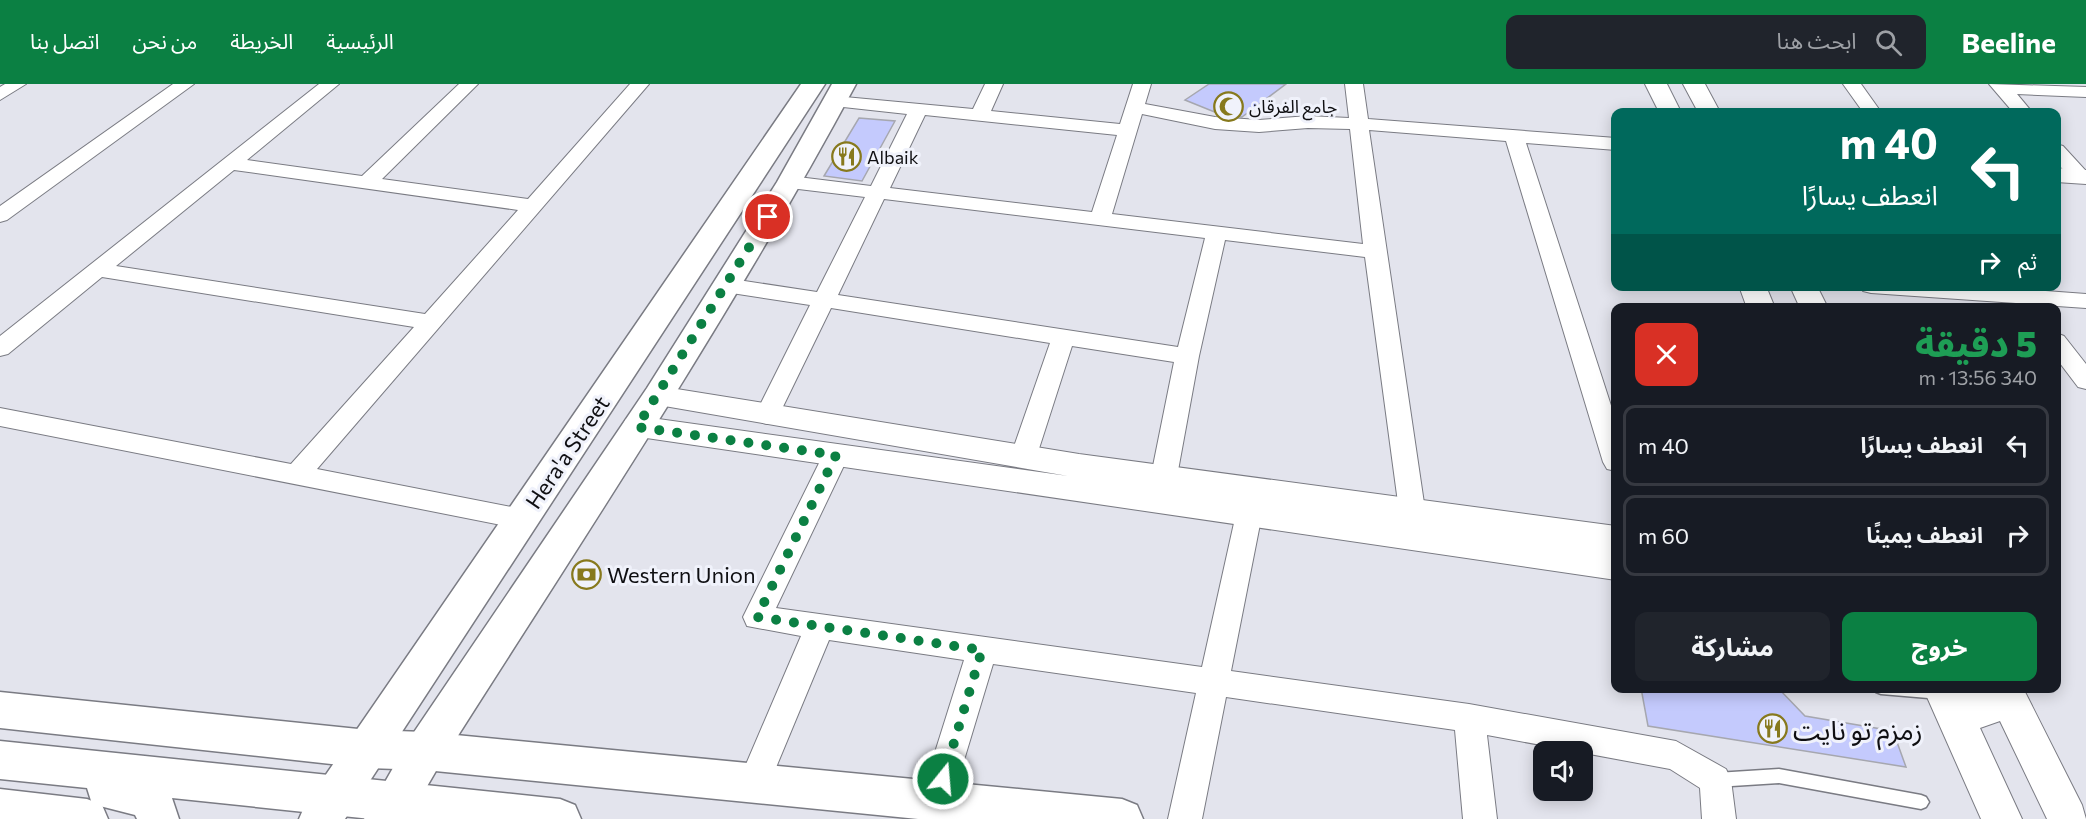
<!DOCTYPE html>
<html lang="ar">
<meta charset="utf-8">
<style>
body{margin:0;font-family:Commissioner,"Noto Sans Arabic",sans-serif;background:#20242c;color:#f1f3f6;direction:rtl;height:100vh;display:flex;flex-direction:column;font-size:22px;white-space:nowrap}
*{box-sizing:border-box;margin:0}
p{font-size:20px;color:#9ea1a6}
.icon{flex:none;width:33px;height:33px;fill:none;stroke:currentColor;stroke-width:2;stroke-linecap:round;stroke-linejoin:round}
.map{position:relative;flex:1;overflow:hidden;direction:ltr}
.panel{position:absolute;left:1611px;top:219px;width:450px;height:390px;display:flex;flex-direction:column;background:#171b24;border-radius:12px;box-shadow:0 3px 15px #0003;direction:rtl}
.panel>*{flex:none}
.banner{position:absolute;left:1611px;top:24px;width:450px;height:183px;border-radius:12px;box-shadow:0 3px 15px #0003;direction:rtl;background:#00695c;color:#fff;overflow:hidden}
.tools{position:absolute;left:1533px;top:657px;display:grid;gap:12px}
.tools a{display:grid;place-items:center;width:60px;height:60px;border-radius:12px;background:#171b24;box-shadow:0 3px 15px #0003;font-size:30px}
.pin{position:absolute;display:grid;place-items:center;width:51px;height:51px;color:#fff;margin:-26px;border:3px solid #fff;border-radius:50%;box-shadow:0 2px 6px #0007}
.me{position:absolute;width:66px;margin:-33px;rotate:17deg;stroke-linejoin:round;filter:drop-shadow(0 0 4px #0008)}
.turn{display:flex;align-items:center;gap:21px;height:126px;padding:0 24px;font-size:27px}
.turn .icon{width:78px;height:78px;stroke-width:2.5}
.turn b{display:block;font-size:42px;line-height:51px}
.then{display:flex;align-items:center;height:57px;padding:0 24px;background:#0003;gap:12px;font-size:22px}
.round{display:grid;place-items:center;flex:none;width:63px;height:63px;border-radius:12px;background:#20242c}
.summary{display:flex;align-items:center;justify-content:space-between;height:102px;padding:0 24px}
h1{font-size:36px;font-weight:800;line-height:45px;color:#1e9e55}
.primary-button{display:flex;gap:12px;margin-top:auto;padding:12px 24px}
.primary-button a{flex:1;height:69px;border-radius:12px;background:#0b8043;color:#fff;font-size:24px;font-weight:800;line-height:69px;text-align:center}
.primary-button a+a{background:#20242c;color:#f1f3f6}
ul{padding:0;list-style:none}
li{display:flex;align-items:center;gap:18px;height:81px;margin:0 12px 9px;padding:0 12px;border:3px solid #363941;border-radius:12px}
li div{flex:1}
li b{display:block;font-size:22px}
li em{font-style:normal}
header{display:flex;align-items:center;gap:36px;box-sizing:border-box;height:84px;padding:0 30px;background:#0b8043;color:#fff}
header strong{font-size:28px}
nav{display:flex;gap:33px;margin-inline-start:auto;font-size:21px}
.search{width:420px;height:54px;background:#20242c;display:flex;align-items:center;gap:15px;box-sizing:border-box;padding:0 21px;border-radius:12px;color:#9ea1a6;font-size:22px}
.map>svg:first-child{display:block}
.building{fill:#c4cafd;stroke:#a6a7af;stroke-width:1.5}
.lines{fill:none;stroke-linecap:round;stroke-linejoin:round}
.service-casing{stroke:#7a7b83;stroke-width:3}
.minor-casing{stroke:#7a7b83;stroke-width:2}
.tertiary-casing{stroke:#7a7b83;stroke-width:2}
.secondary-casing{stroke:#7a7b83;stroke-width:3}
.primary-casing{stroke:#7a7b83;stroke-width:3}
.service{fill:#fff;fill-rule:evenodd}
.minor{fill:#fff;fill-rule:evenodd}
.tertiary{fill:#fff;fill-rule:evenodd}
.secondary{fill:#fff;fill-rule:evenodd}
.primary{fill:#fff;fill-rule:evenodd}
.route{stroke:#0b8043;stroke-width:10;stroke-dasharray:0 18}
.labels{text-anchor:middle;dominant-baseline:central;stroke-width:6;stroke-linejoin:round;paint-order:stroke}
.far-poi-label{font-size:18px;fill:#0f0f12;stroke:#f0f2fb;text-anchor:start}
.street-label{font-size:22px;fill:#0f0f12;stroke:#f0f2fb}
.poi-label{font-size:22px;fill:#0f0f12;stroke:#f0f2fb;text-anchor:start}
.near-poi-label{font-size:27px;fill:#0f0f12;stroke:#f0f2fb;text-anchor:start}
</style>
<header>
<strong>Beeline</strong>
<div class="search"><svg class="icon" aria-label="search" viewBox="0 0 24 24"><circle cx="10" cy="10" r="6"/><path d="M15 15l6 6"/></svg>ابحث هنا</div>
<nav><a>الرئيسية</a><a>الخريطة</a><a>من نحن</a><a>اتصل بنا</a></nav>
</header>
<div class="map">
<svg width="2086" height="735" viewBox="0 0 2086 735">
<rect width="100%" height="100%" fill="#e3e4ed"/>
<path class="building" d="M1209,0H1286L1242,33L1222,31L1185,16Z
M859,34L895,37L862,97L824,92Z
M1641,604H1778L1805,632L1893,647L1906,683L1648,642Z"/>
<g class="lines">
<defs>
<path id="service" d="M1874,604H1945L1947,609L1945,613L1940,615L1881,610L1876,608Z
M1779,685L1921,711L1926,713L1929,718L1926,723L1921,725L1779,699L1716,703L1711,701L1708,696L1711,691L1716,689Z"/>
<path id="minor" d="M5,0H26L0,16V3Z
M173,0H194L7,136L0,138V122Z
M319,0H339L247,76L362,92L459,0H478L382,95L528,115L630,0H649L317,385L522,425L532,428L535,435L532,442L522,445L0,342V324L291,380L414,243L102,193L8,270L0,272V252ZM234,86L518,126L425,230L116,182Z
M985,0H1003L991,27L1120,40L1133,0H1151L1145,20L1215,33L1259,36L1308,32L1349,34L1345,0H1363L1368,35L1616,54V66L1526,59L1616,337V387L1607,385L1603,378L1506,57L1369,46L1425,426L1421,433L1412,436L1403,433L1399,426L1365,173L1225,156L1199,272L1177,392L1173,399L1164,402L1155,399L1151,392L1174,278L1072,262L1036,374L1032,381L1023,383L1014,381L1010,374L1050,259L831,224L776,337L767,340L758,337L755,331L810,221L725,208L717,206L714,201L717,196L725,194L817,208L865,113L790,104L783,102L780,98L783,94L790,92L871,102L907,30L834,22L825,17L834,12L973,25ZM1142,30L1215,45L1259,48L1308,44L1350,45L1363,160L1112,130ZM925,31L1117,51L1092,128L890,104ZM884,115L1205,154L1178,263L838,211Z
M1843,0H1861L1881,28H1863Z
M1989,0L2086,3V13L2017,10L2032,28H2013Z
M2056,60L2063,62L2086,87V98L2074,97L2056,78Z
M1860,202H1979L2086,210V224L1871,209L1863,207Z
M2056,249L2064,252L2086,280V305L2078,303L2056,274Z
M836,362L845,364L849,371L776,524L1202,583L1236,430L1240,423L1249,420L1258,423L1262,430L1231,587L1469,620L1676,657L1726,685L1731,696L1736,735H1702L1700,704L1670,685L1487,651L1497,735H1463L1455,646L1226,613L1202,735H1168L1196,609L993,580L952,716L948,727L936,731L924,727L920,716L964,576L829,556L765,710L754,714L743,710L738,699L801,552L747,542L743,533L823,371L827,364Z"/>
<path id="tertiary" d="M1645,0H1667L1681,28H1659Z
M1683,0H1705L1720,28H1698Z
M2056,84L2086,86V100L2056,98Z
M1739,202H1766L1775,224H1747Z
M1790,202H1817L1828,224H1800Z
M658,302L1079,370L1616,442V496L626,351L622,343L626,335L637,332L1068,392L647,319L643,312L647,305Z
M1923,604H1972L1979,608L1983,604H2023L2082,721L2086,735H2047L2000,637L1980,644L2022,735H1981Z"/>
<path id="secondary" d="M0,608L368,646L425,648L1122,715L1137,721L1143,735H918L425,686L368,684L0,644Z
M0,657L560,715L575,721L581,735H371L172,714L179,735H137L135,731L92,720L87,704L0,695Z"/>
<path id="primary" d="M801,0H825L345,735H299L305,721Z
M832,0H856C730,234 582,456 440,680L408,735H364L410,654L647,304L777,98Z
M0,705L87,715L102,721L108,735H0Z"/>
</defs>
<use href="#service" class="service-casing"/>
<use href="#minor" class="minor-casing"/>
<use href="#tertiary" class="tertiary-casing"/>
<use href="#secondary" class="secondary-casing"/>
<use href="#primary" class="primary-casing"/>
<use href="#service" class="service"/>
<use href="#minor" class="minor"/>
<use href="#tertiary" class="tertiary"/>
<use href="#secondary" class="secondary"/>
<use href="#primary" class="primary"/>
</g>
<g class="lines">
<path class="route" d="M768,133L637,343L836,371L757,533L982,566L943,695"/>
</g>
<defs>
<symbol id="mosque-ring" viewBox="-11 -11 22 22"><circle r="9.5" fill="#f0f2fb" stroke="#87791d" stroke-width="1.5"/><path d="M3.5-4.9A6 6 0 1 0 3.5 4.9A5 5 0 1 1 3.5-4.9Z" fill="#87791d"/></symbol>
<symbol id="restaurant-ring" viewBox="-11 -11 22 22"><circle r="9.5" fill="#f0f2fb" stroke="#87791d" stroke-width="1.5"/><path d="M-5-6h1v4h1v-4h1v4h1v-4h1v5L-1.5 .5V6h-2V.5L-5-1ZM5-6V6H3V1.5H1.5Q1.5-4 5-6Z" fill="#87791d"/></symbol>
<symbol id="bank-ring" viewBox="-11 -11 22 22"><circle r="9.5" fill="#f0f2fb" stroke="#87791d" stroke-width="1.5"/><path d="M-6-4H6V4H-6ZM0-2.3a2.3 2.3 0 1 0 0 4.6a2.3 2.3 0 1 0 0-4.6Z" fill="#87791d"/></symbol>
</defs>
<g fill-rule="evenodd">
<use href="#mosque-ring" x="1212" y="6" width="33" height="33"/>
<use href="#restaurant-ring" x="830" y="56" width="33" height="33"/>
<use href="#bank-ring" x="570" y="474" width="33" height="33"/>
<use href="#restaurant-ring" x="1756" y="628" width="33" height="33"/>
</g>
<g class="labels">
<g class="far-poi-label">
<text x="1249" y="22">جامع الفرقان</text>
<text x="867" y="73">Albaik</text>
</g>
<g class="street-label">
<text transform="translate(567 368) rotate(-56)">Hera'a Street</text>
</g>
<g class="poi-label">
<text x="607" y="490">Western Union</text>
</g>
<g class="near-poi-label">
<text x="1793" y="645">زمزم تو نايت</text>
</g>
</g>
</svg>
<div class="tools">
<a><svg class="icon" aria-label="sound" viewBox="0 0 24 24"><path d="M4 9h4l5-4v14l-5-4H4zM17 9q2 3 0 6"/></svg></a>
</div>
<div class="pin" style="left:768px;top:133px;background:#d93025"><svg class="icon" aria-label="arrive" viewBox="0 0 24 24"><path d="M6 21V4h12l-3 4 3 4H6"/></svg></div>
<svg class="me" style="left:943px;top:695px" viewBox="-20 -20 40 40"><circle r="17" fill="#0b8043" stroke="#fff" stroke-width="3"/><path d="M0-11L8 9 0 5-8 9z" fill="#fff"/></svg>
<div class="banner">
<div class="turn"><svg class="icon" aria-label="left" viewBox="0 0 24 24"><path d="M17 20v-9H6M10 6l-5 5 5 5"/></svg><div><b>40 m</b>انعطف يسارًا</div></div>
<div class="then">ثم<svg class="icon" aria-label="right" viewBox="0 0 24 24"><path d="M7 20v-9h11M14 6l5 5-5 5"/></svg></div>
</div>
<section class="panel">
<div class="summary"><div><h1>5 دقيقة</h1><p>340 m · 13:56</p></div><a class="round" style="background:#d93025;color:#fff"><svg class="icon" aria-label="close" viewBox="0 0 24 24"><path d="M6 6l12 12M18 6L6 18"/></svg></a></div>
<ul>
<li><svg class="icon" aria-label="left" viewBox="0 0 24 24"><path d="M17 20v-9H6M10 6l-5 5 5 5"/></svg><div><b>انعطف يسارًا</b></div><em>40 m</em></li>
<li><svg class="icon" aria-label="right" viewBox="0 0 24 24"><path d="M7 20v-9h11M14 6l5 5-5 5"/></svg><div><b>انعطف يمينًا</b></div><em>60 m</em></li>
</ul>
<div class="primary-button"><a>خروج</a><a>مشاركة</a></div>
</section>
</div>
